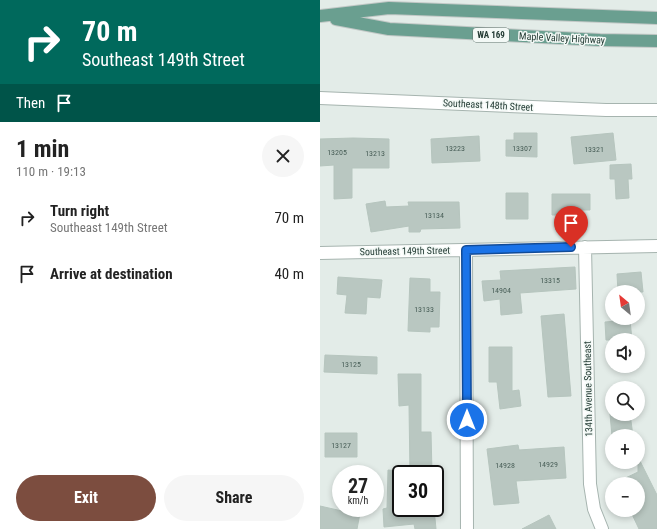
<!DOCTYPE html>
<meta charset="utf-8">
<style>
body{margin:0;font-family:"Roboto Condensed",sans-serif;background:#f6f6f6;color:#222;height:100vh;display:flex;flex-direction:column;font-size:15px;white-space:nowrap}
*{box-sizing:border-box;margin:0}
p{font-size:13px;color:#767676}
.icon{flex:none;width:22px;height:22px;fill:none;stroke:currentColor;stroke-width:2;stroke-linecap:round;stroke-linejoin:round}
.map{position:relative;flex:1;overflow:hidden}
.side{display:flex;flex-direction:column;background:#fff;width:320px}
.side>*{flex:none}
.banner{background:#00695c;color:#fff;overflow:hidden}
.needle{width:26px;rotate:331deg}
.tools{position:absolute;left:285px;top:285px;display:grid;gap:8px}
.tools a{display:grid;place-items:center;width:40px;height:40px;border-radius:50%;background:#fff;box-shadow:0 2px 6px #0003;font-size:20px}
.speed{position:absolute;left:12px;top:465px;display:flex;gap:8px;font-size:20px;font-weight:700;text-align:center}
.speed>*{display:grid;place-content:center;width:52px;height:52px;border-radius:50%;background:#fff;box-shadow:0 2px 6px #0003;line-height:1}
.speed small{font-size:10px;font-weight:400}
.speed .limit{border:2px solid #111;border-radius:6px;background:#fff;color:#111}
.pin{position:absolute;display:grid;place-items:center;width:34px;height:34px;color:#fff;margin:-41px -17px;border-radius:50% 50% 50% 0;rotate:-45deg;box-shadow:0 0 4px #0007}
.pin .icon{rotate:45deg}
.me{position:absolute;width:44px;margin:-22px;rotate:0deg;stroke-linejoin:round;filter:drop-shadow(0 0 3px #0008)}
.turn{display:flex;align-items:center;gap:14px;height:84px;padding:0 16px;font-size:18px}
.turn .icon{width:52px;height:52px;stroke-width:2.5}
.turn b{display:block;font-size:28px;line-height:34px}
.then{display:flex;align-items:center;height:38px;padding:0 16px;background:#0003;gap:8px;font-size:15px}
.round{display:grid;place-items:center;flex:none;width:42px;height:42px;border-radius:21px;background:#f6f6f6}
.overview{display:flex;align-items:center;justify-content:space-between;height:68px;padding:0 16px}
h1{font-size:24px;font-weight:700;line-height:30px}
.action{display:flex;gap:8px;margin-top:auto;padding:8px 16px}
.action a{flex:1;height:46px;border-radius:24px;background:#7c4d3f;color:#fff;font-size:16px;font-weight:700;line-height:46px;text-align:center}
.action a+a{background:#f6f6f6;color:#222}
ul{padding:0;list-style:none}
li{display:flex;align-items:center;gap:12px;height:56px;padding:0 16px}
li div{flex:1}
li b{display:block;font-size:15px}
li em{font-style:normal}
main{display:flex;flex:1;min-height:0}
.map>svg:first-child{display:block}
.building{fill:#b9c7c1;stroke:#b6c5be}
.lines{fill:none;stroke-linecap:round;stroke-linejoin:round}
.street-casing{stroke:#a6b4af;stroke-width:14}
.primary-casing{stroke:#c2c8c6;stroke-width:14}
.street{stroke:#fff;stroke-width:12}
.primary{stroke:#6a9f90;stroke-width:12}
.route-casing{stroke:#114b97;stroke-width:10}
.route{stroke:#1a73e8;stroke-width:7}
.labels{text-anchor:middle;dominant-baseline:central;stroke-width:3;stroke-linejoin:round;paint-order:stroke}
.number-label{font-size:8px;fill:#495f58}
.shield{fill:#f3f9f6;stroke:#62756f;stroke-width:1}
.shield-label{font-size:9px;font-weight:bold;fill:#243c35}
.street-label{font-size:10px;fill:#243c35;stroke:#f3f9f6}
</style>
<main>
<section class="side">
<div class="banner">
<div class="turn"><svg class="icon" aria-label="right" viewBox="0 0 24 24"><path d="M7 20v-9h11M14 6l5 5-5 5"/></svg><div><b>70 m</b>Southeast 149th Street</div></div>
<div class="then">Then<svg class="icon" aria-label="arrive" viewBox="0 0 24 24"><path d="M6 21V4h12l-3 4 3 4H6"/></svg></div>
</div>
<div class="overview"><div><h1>1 min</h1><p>110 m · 19:13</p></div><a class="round"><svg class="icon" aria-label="close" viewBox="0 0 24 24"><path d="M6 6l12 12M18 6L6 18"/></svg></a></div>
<ul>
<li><svg class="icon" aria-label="right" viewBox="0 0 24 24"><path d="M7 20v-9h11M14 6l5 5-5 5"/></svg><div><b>Turn right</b><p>Southeast 149th Street</p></div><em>70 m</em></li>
<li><svg class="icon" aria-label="arrive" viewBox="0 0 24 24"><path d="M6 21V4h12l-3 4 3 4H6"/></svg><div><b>Arrive at destination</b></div><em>40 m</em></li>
</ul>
<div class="action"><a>Exit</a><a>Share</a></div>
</section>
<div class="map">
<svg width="337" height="529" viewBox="0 0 337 529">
<rect width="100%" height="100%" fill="#e3ece8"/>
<path class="building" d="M194,133H217V157L186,156V140H194Z
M293,133L296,160L254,164L251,137Z
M159,136L160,161L112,163L111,139Z
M33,138L69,139V168H32V198L14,199V165L0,166V139Z
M311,164L312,179H308L309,198L296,199L295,179H290V165Z
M186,193H208V219H186Z
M232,194H270V210H254V215H232Z
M65,201L66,207L89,206L88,202H139L140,228L101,229L100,232H89V226L51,232L46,204Z
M255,267L256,289L200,293L202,313L181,315L180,299L164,301L162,281L181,280L180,271Z
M321,272L323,292H298L297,274Z
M18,277L62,280L60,298L47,297L46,314L25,313L27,295L17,294Z
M90,278L110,279V292H120L119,327H110V332L88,331Z
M244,314L251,396L228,397L221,316Z
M310,320L312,340H286L285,322Z
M169,347H192V391L199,390L201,406L180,409L177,382H169Z
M5,355L57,357V374L4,372Z
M78,374H101V432H111L112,474H90L89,405L79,406Z
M290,414H310L313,436H292Z
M5,433H37V457H5Z
M198,445L199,450L244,447L246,478L196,481L199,503L174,505L167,449Z
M318,457L337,495V529H319L310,510H318V484H293L318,472Z
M68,470L81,471V508H114L116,529H95L94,524L64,527L63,509L67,508Z
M0,506L22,511L23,508H41L37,529H0Z
M229,515L236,529H202Z"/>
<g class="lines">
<defs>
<path id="street" d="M0,98L286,110H337
M265,247L270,484L274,509L282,529
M146,250L147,529
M0,253L337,246"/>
<path id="primary" d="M0,16L69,8L337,18
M16,19L69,29L280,40L337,41"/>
</defs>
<use href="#street" class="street-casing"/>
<use href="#primary" class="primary-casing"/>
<use href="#street" class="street"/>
<use href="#primary" class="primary"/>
</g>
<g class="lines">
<defs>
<path id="route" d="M147,420L146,250L251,247"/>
</defs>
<use href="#route" class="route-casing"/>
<use href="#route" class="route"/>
</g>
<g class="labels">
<g class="number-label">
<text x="135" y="148">13223</text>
<text x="202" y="148">13307</text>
<text x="274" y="149">13321</text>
<text x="17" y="152">13205</text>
<text x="55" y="153">13213</text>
<text x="114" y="215">13134</text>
<text x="230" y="280">13315</text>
<text x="181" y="290">14904</text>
<text x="104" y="309">13133</text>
<text x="31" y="364">13125</text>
<text x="21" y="445">13127</text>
<text x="228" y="464">14929</text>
<text x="185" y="465">14928</text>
</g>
<rect class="shield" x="153" y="28" width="36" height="14" rx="3"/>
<g class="shield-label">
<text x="171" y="35">WA 169</text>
</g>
<g class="street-label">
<text transform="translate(242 38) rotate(3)">Maple Valley Highway</text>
<text transform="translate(168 105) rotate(3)">Southeast 148th Street</text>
<text transform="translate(85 251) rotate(-1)">Southeast 149th Street</text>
<text transform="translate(268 389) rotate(-91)">134th Avenue Southeast</text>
</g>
</g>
</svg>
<div class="tools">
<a><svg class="needle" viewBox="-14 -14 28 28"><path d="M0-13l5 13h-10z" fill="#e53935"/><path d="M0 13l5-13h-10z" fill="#767676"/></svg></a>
<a><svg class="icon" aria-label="sound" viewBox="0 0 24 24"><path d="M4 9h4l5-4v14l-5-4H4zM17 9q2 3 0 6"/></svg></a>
<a><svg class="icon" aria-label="search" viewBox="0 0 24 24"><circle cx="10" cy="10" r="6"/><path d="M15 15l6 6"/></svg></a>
<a>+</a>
<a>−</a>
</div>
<div class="speed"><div>27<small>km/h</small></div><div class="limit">30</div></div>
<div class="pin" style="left:251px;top:247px;background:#d93025"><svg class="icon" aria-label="arrive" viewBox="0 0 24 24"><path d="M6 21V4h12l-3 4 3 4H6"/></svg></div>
<svg class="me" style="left:147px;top:420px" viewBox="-20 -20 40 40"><circle r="17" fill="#1a73e8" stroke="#fff" stroke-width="3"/><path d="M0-11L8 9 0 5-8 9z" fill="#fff"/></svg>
</div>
</main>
